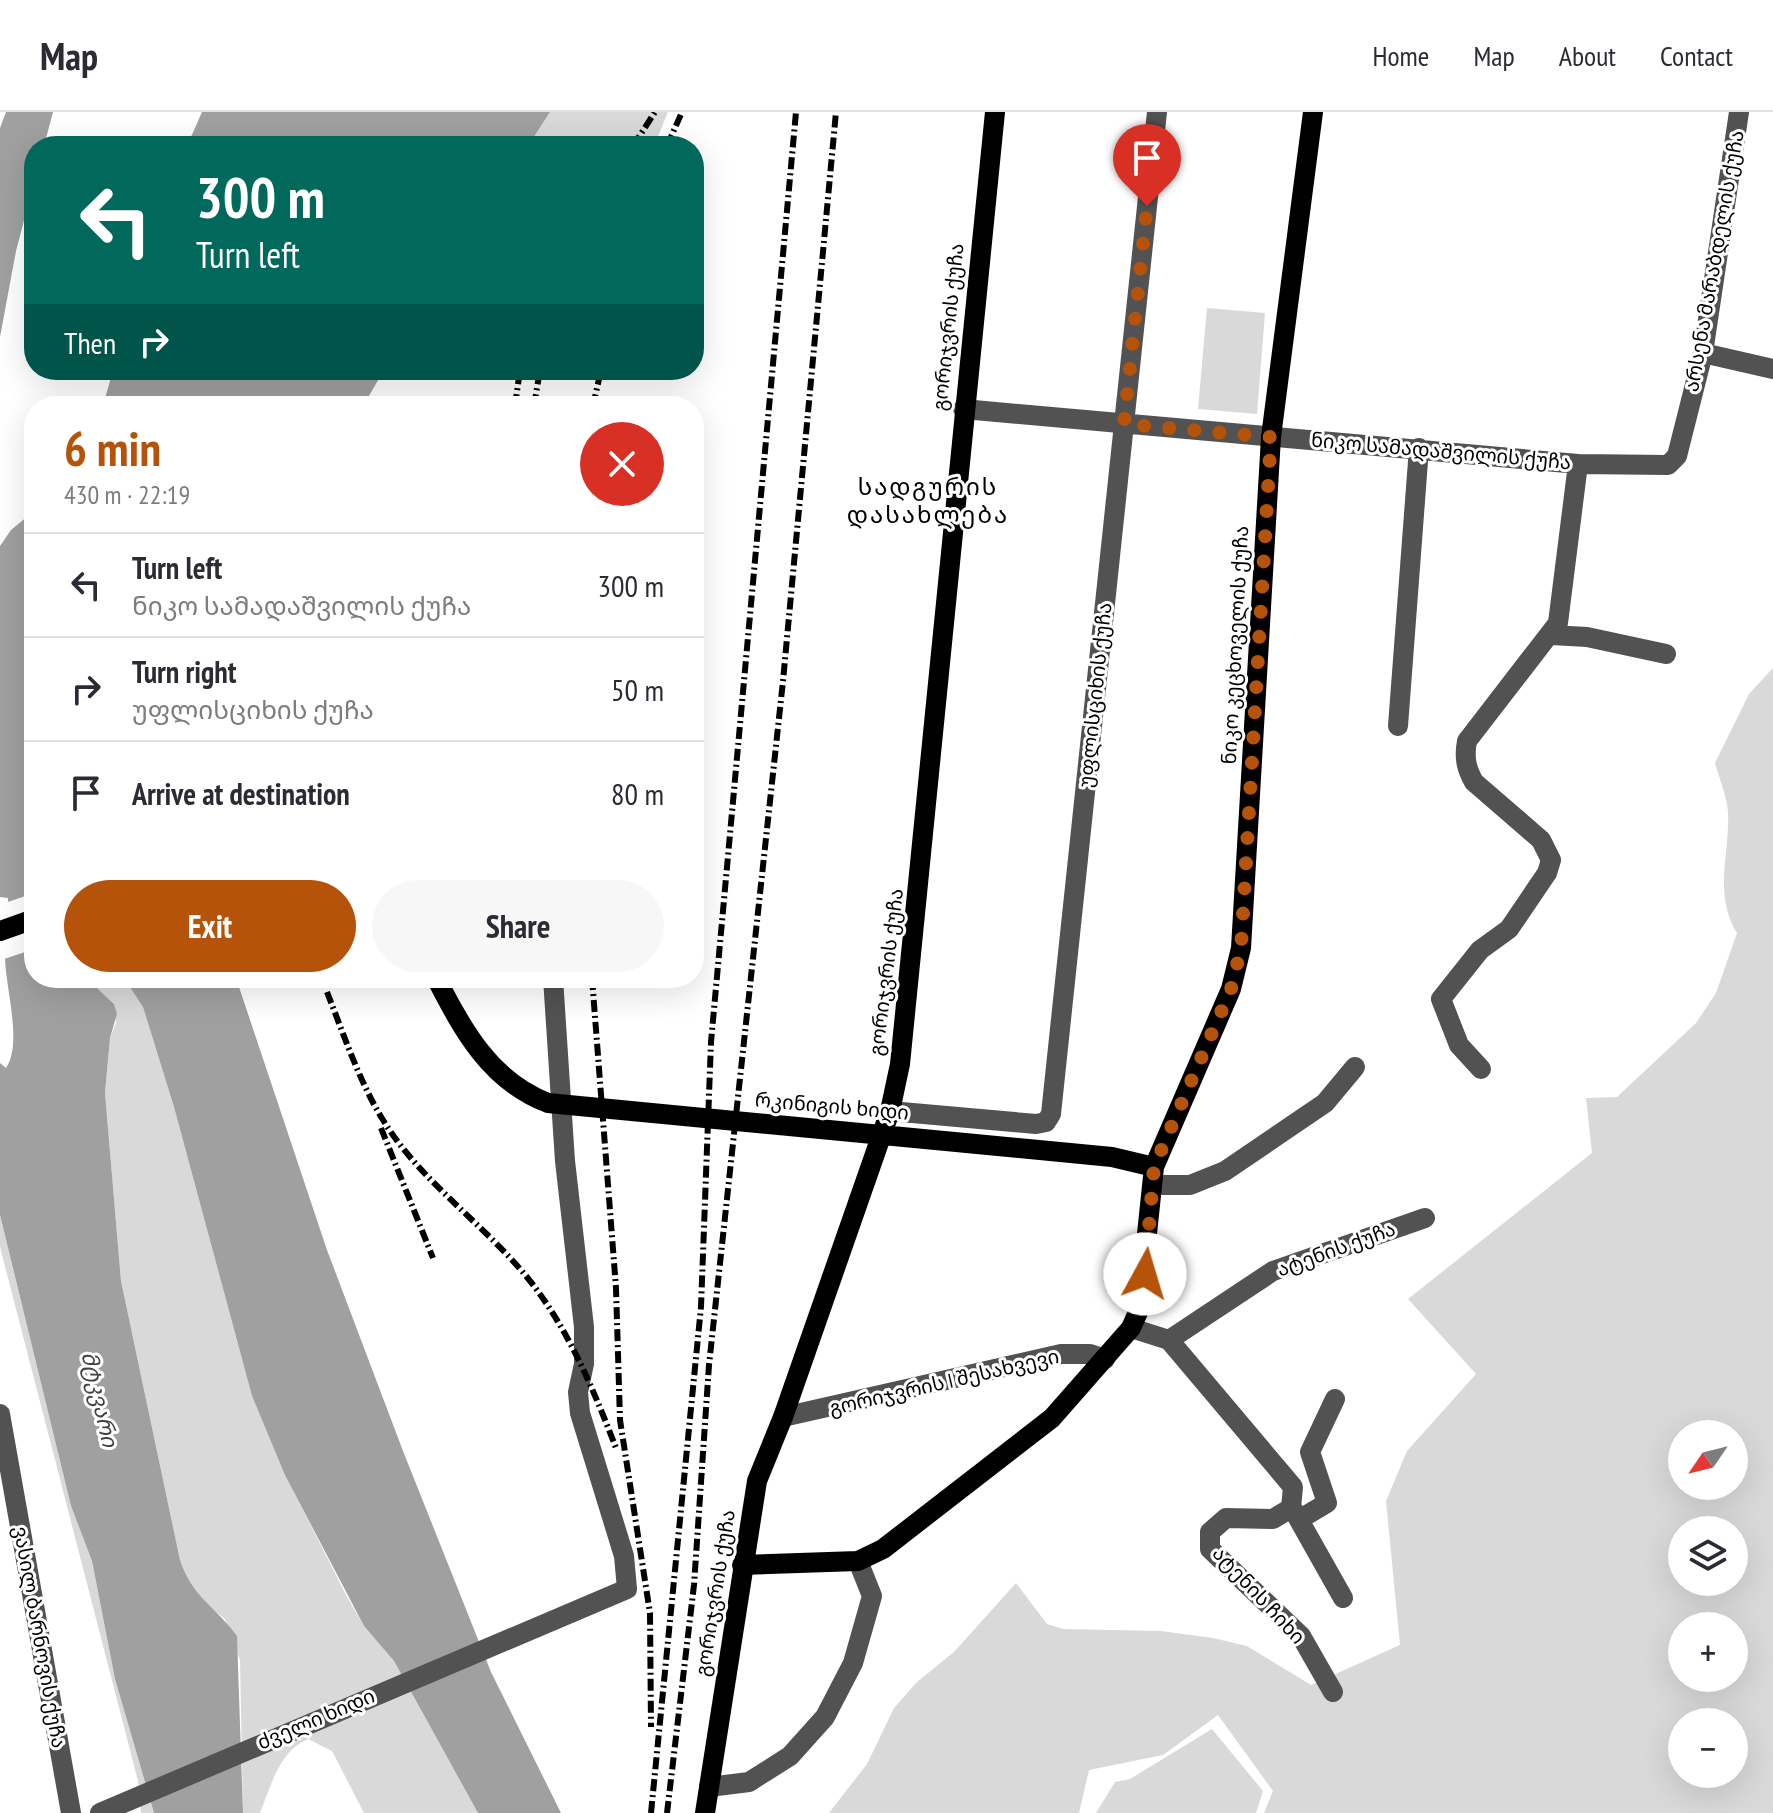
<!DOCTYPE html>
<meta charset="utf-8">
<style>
body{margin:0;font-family:"PT Sans Narrow","Noto Sans Georgian",sans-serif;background:#f7f7f7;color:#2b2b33;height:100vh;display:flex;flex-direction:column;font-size:30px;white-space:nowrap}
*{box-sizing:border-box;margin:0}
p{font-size:26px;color:#7c7c81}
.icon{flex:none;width:44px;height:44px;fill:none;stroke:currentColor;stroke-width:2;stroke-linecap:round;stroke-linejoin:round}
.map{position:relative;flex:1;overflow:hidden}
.drawer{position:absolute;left:24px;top:284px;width:680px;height:592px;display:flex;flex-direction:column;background:#fff;border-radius:32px;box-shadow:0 8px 32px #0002}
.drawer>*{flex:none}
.banner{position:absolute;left:24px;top:24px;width:680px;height:244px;border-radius:32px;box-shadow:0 8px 32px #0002;background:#00695c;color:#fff;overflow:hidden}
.needle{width:52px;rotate:235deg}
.buttons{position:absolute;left:1668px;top:1308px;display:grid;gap:16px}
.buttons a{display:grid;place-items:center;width:80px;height:80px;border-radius:50%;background:#fff;box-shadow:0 8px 32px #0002;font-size:40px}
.pin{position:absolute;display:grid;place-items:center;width:68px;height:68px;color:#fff;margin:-82px -34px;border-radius:50% 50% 50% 0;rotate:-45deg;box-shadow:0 0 8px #0007}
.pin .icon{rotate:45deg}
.me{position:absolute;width:88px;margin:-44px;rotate:6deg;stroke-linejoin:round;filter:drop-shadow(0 0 6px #0008)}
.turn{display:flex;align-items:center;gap:28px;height:168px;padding:0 40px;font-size:36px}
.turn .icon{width:104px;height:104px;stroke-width:2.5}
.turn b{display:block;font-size:56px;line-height:68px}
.then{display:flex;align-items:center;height:76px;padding:0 40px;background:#0003;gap:16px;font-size:30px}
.round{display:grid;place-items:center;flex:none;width:84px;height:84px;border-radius:42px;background:#f7f7f7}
.head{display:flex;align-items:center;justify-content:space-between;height:136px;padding:0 40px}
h1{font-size:48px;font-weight:700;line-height:60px;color:#b45309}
.primary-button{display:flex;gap:16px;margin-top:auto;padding:16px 40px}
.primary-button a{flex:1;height:92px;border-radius:48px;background:#b45309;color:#fff;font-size:32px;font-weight:700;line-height:92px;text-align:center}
.primary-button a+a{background:#f7f7f7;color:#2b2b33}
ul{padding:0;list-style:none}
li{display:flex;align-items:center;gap:24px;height:104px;padding:0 40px;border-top:2px solid #e1e1e2}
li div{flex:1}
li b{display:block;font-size:30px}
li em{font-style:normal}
header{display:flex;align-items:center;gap:48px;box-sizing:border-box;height:112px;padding:0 40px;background:#fff;border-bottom:2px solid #e1e1e2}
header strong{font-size:38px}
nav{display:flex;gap:44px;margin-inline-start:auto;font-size:28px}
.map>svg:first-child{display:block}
.green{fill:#d9d9d9;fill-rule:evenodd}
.water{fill:#a0a0a0}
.pier{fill:#fff}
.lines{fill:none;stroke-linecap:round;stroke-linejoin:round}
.minor{stroke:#525252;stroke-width:20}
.major{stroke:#000;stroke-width:20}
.rail{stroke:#000;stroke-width:6;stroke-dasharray:12 4 2 4;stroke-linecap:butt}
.route{stroke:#b45309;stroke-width:14;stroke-dasharray:0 25.2}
.labels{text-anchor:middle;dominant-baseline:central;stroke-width:6;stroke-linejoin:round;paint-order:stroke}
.street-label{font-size:20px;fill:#000;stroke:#fff}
.water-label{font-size:22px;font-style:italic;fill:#414141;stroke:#fff}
.quarter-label{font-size:24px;letter-spacing:2px;fill:#000;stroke:#fff}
</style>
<header>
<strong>Map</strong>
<nav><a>Home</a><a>Map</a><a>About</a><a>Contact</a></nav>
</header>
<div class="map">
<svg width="1773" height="1701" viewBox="0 0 1773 1701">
<rect width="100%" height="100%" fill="#fff"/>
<path class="green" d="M550,0H668L654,34H528Z
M1207,196L1265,201L1257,302L1198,297Z
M1773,556V1701H1264L1273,1679L1218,1603L1163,1643L1089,1658L1079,1701H829L867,1652L894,1596L917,1570L954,1540L1016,1471L1047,1512L1063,1517L1161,1519L1213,1526L1247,1534L1311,1573L1400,1533L1386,1389L1407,1339L1476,1262L1408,1187L1592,1041L1586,986L1617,985L1696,911L1716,881L1737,821C1713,782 1730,741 1728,700C1727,684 1719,666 1715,651L1749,582ZM1682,1322H1734V1374H1682ZM1682,1418H1734V1470H1682ZM1682,1514H1734V1566H1682ZM1682,1610H1734V1662H1682Z
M95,866L127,867L143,895L174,995L252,1284L285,1362L346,1483L364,1514L394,1549L478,1701H364L332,1639L308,1627C279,1639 271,1674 260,1701H243L240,1548L225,1507L200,1488L186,1468L180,1448L121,1169L105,981L110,926L116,911L114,892L98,877Z
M0,1103L71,1394L92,1449L115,1567L154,1701H141L138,1669L0,1135Z
M1212,1617L1263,1679L1256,1701H1096L1115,1670L1130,1667Z"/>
<path class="water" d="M6,0H53L44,34H34V70L16,139L0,225V16Z
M202,0H550L528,34H187Z
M113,258H384L363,294H103Z
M34,399V866H95L98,877L114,892L117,902L110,926L105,981L121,1169L180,1448C192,1485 216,1495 237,1524L243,1701H154L115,1567L92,1449L71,1394L0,1103V951L6,956C23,931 5,875 5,844C5,825 9,805 8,786L0,785V434L11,418Z
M124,866H236L327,1138L403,1339L491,1560L561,1701H478L394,1549L364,1514L285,1363L252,1284L174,995L143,895Z"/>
<path class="pier" d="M34,781V837L1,848L5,791Z"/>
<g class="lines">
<path class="minor" d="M1703,241L1773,257
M963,297L1578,352L1668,353L1677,344L1703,241L1739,0
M1552,523L1587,525L1666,542
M1398,614L1419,336
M1481,957L1459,933L1441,887L1480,838L1509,817L1547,761L1551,748L1541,728L1474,670C1466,656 1464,645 1467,629L1558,511L1578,352
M890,999L1036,1012L1046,1010L1051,1002L1157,0
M1154,1073H1190L1225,1059L1325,991L1355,955
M1131,1216L1169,1228L1293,1375L1291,1396L1273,1407L1226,1406L1210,1420V1437L1301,1524L1333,1580
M1169,1228L1273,1159L1425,1106
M0,1302L71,1701
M783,1305L1061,1242H1090L1105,1247
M1294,1399L1343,1486
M1300,1407L1327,1391L1310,1340L1335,1287
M709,1675L749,1670L790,1644L825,1605L853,1551L872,1484L858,1449
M100,1701L627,1477L624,1444L580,1301L578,1280L584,1252V1215L565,1049L553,866"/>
<path class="major" d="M0,819L34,807
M436,866C463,918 490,969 548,991L1112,1045L1154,1055
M742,1453L858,1449L883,1437L1052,1306L1131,1216L1139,1198L1154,1055L1231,877L1241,836L1271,325L1313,0
M705,1701L757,1369L783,1305L890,999L900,952L995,0"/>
<path class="rail" d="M633,34L655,0
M667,34L682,0
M515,294L520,258
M534,294L540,258
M593,294L601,258
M592,866L616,1176L620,1308L650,1501L651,1615
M327,880C344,923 359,969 383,1008C422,1072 489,1115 534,1174C571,1223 594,1279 616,1336
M381,1016L433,1146
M651,1701L701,1195L711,930L796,0
M667,1701L694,1473L709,1253L783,569L836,0"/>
</g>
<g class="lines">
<path class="route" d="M1145,1162L1154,1055L1231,877L1241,836L1271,325L1124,312L1147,94"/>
</g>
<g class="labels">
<g class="street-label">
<text transform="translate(1714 149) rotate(-80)">არსენა მარაბდელის ქუჩა</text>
<text transform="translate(948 215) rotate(-84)">გორიჯვრის ქუჩა</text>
<text transform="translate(1441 339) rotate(5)">ნიკო სამადაშვილის ქუჩა</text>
<text transform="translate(1235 533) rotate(-87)">ნიკო კეცხოველის ქუჩა</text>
<text transform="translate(1095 583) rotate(-84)">უფლისციხის ქუჩა</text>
<text transform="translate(886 860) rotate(-83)">გორიჯვრის ქუჩა</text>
<text transform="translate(832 994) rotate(5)">რკინიგის ხიდი</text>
<text transform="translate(1336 1137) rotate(-20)">ატენის ქუჩა</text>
<text transform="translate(944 1270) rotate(-13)">გორიჯვრის I შესახვევი</text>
<text transform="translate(715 1481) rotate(-81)">გორიჯვრის ქუჩა</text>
<text transform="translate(1259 1483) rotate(47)">ატენის ჩიხი</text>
<text transform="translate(40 1525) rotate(80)">ვასილ ბარნოვის ქუჩა</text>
<text transform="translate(316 1607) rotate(-23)">ძველი ხიდი</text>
</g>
<g class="water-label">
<text transform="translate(100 1287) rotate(77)">მტკვარი</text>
</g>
<g class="quarter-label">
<text x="928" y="374">სადგურის<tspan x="928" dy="28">დასახლება</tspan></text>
</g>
</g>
</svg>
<div class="buttons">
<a><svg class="needle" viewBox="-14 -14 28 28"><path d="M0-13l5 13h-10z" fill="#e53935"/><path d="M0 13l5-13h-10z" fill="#7c7c81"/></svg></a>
<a><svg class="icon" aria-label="layers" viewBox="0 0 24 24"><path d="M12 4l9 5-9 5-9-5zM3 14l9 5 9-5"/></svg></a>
<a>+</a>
<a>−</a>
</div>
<div class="pin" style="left:1147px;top:94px;background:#d93025"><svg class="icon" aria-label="arrive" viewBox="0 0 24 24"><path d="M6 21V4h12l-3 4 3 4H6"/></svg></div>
<svg class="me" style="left:1145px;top:1162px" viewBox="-20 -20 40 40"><circle r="19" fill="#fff"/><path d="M0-13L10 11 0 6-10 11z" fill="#b45309"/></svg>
<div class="banner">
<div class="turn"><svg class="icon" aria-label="left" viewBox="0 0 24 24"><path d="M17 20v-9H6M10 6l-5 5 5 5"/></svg><div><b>300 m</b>Turn left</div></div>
<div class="then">Then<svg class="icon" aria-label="right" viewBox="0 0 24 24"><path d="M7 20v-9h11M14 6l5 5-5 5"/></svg></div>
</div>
<section class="drawer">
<div class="head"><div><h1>6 min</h1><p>430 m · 22:19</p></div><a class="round" style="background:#d93025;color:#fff"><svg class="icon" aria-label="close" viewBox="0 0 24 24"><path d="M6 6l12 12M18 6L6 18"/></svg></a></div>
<ul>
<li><svg class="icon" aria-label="left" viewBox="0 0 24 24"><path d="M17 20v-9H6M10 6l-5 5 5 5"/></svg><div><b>Turn left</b><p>ნიკო სამადაშვილის ქუჩა</p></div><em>300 m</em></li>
<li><svg class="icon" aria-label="right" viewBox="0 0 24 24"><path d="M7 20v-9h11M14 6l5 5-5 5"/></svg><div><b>Turn right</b><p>უფლისციხის ქუჩა</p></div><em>50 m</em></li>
<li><svg class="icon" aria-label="arrive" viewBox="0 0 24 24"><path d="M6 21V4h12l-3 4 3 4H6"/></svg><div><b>Arrive at destination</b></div><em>80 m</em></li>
</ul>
<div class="primary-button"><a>Exit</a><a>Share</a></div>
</section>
</div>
